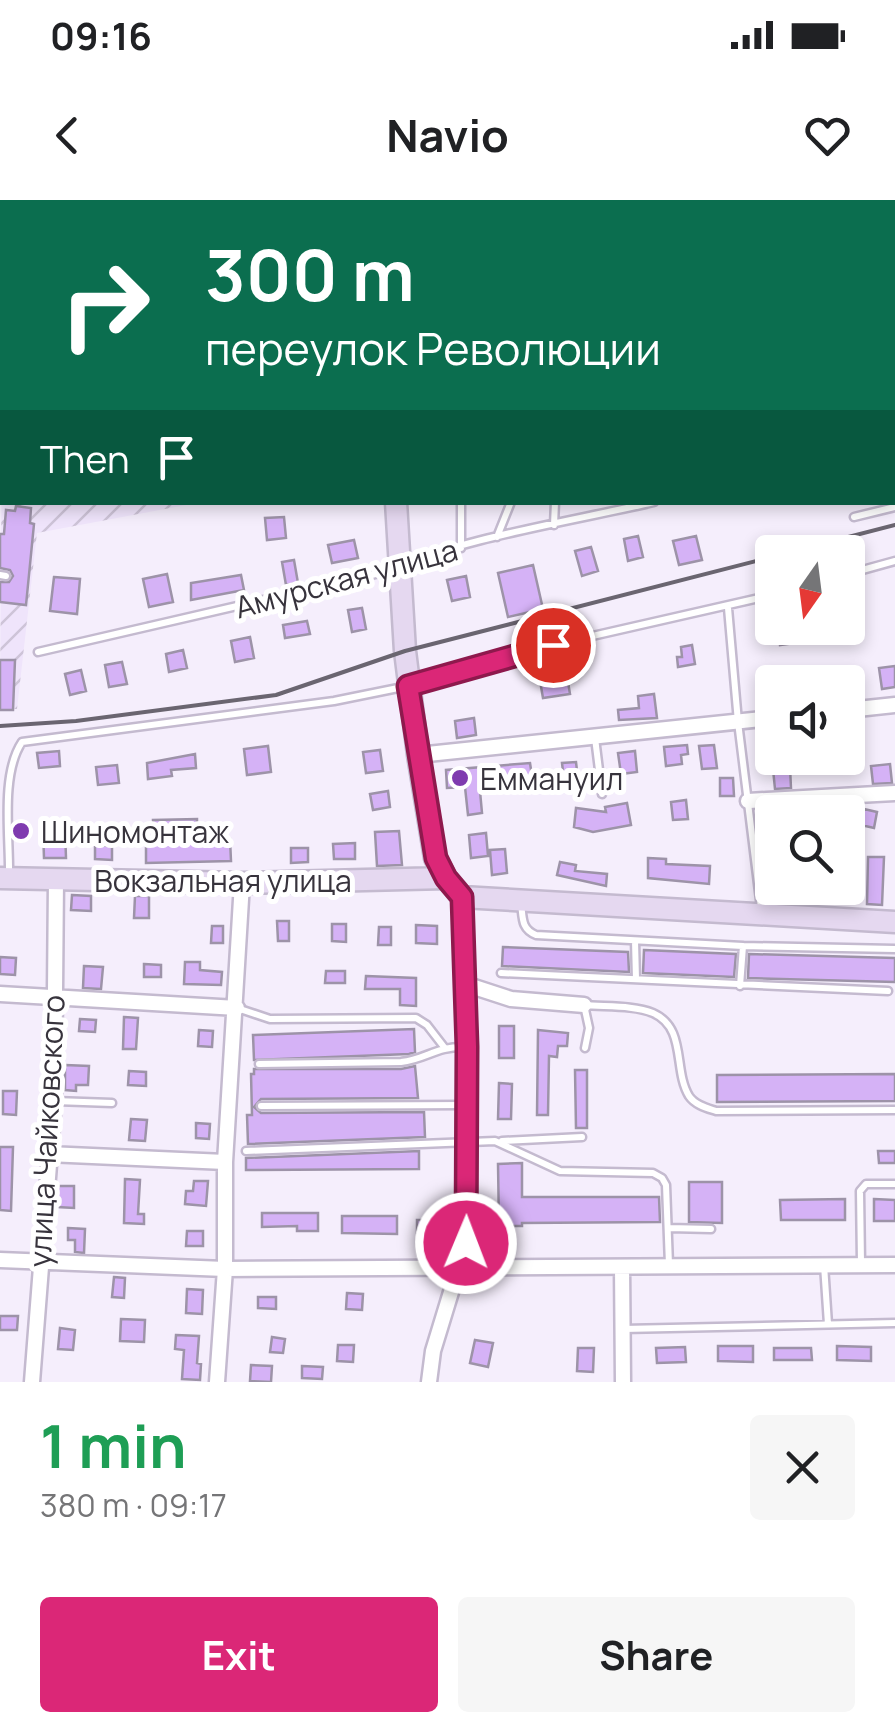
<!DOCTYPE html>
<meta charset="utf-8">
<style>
body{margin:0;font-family:Manrope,sans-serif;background:#f6f6f6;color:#202124;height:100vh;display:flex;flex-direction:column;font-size:38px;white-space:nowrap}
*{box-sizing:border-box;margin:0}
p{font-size:32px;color:#757577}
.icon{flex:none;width:55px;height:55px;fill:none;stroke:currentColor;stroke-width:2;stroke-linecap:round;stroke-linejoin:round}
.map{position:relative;height:1182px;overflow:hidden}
.panel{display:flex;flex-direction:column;background:#fff;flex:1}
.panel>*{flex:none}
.hud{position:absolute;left:0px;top:0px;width:895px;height:305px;box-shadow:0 5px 15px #0003;background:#0b6e4f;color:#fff;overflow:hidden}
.needle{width:65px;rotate:194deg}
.controls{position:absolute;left:755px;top:335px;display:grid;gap:20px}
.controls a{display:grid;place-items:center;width:110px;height:110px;border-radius:10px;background:#fff;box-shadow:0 5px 15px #0003;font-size:50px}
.pin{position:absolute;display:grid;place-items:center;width:85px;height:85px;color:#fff;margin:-42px;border:5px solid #fff;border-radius:50%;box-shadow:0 2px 10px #0007}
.me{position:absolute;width:110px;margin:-55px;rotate:1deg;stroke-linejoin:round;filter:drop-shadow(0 0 8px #0008)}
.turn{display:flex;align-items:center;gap:35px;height:210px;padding:0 40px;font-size:45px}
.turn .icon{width:130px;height:130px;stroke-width:2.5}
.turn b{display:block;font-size:70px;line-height:85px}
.then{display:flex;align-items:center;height:95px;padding:0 40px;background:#0003;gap:20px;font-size:38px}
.round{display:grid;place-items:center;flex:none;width:105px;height:105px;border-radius:10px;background:#f6f6f6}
.head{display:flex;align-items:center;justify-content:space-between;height:170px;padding:0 40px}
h1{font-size:60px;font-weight:700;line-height:75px;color:#1e9e55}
.cta{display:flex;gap:20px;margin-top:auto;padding:20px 40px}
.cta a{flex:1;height:115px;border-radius:10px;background:#db2777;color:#fff;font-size:40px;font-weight:700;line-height:115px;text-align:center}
.cta a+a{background:#f6f6f6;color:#202124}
.status{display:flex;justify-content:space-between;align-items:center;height:70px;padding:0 50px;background:#fff;direction:ltr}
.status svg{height:28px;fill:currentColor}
header{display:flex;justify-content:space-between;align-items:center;height:130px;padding:0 40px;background:#fff;font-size:45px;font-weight:700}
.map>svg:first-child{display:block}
.industrial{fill:url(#industrial-furrows)}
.building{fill:#d5b2f6;stroke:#9d93a8;stroke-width:2.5}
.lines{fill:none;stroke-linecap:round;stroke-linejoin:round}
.lane-casing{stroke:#c4bacf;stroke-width:11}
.street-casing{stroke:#c4bacf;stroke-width:19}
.secondary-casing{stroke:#c4bacf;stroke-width:25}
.primary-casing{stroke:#80629b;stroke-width:25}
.lane{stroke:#fff;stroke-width:6}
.street{stroke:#fff;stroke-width:14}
.secondary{stroke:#e5d8f0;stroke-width:20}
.primary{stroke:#cbb0e2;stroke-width:20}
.rail{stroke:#6a6570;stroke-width:4}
.route-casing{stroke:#8e194d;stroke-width:25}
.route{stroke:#db2777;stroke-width:18}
.poi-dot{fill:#7f3baf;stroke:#fff;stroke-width:4}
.labels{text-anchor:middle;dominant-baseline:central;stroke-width:10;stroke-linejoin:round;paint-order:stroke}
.street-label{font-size:30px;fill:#37333c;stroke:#fff}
.poi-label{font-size:30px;fill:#37333c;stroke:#fff;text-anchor:start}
</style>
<div class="status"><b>09:16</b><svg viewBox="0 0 49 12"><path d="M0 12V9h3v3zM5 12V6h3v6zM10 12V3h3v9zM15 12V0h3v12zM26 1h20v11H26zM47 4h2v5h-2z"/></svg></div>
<header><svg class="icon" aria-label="back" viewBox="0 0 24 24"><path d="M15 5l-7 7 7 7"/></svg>Navio<svg class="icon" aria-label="heart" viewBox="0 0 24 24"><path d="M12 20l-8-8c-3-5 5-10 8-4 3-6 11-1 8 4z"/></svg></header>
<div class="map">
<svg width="895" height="1182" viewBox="0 0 895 1182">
<defs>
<pattern id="industrial-furrows" width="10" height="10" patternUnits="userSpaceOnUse" patternTransform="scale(2.5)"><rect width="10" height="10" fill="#efe4fb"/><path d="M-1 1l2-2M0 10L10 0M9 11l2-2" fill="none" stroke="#cec4d8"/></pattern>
</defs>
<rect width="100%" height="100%" fill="#f5eefc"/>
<path class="industrial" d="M2,218V302L197,303L37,333L17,509H0Z"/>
<path class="building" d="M16,306L31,308L30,323L34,324L26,405L0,402V382H9L13,376L10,370L0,368V334H4L6,310L15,311Z
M284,317L286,338L267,340L265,318Z
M638,336L643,357L628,361L624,339Z
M696,336L702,360L679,365L673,341Z
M354,340L358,358L332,363L328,345Z
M591,347L598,371L582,376L575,351Z
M294,360L298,383L286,385L282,362Z
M533,365L543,409L508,417L498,373Z
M167,374L173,402L149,407L143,379Z
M241,375L244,390L191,400V383Z
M466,376L470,397L452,401L447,380Z
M54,377L80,379L77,414L50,411Z
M362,408L366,429L352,432L348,410Z
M307,421L310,434L285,438L283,425Z
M778,428H793L795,443L780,445Z
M250,437L254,458L235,462L231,441Z
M692,445L695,464L678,467L677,457H682L681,447Z
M183,450L187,468L169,472L166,454Z
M0,460H15L13,510H0Z
M122,462L127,484L109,487L105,465Z
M895,466V487L882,489L879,468Z
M81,470L86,491L70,495L65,474Z
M553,472L555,484L568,482L570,494L543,498L539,475Z
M654,494L657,518L619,520L618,510L639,508L638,496Z
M474,518L476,535L457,538L455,521Z
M687,545L688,554L681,555L682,564L666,566L664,547Z
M714,545L717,568L702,569L699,546Z
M268,546L271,572L247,575L244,549Z
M380,550L383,571L366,573L363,552Z
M59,551L60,566L39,568L37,553Z
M635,551L637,572L621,574L618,553Z
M195,554L196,568L171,570L172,576L148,579L147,563Z
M576,562L578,579L564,580L562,563Z
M530,563L532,576L506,580V589L480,591L482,613L468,615L465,587L447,588L446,570Z
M890,564L892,583L873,584L871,566Z
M117,565L119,583L98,585L96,567Z
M790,567L791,588L775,589L773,569Z
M720,578H733L734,596H720Z
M388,591L390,607L373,610L370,594Z
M686,600L688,619L673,620L671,602Z
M627,603L631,625L593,632L574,627L576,608L606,612L605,607Z
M864,609L877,612L874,628L861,625Z
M197,619V640L230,639L231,661L146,663V644H154L153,620Z
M65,628L66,658H44L43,629Z
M399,631L402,665L377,666L375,632Z
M486,633L488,656L471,658L469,635Z
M355,643V659H334L333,644Z
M95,645L112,646V660L95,659Z
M291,648H308V662L291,663Z
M505,649L507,673L492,675L490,650Z
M868,657H884L882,705L867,704Z
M648,658L666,659V664L710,666L709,684L648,678Z
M560,662L576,665L575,671L607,674L606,686L557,675Z
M72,695L91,696V711L71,710Z
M135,696H149V718H134Z
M277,721H289V741H278Z
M332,724H346V742L332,741Z
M416,725L437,726V744L416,743Z
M212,726H223V743H211Z
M379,727H391V745H378Z
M503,747L628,752L629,772L502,766Z
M644,750L736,754L734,777L643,773Z
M749,754L895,758V782L748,778Z
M0,757L16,758L15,775L0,774Z
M185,762H200V770L222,772L221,785L184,784Z
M144,764L161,765V777H144Z
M84,766L103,767L101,789L83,788Z
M326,771H345V783H325Z
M366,776L416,778V806L400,805V789H365Z
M124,817L138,818L136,849H123Z
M80,819L96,820L95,832L79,831Z
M499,826H514V858H499Z
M414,829L415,852L409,854L254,860L253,835Z
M199,830L213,831L212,847L198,846Z
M538,830L568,833L567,846H558L557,857L549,856L548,915H537Z
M65,865L89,866L88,885H76V891L65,890Z
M415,866L418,898L261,899L254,907L261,913L424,912L425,937L248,944L247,915H252L251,874H254V869H401Z
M575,870H587V928H576Z
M129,871L146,872V886L128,885Z
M895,874V901L717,902V875Z
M499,883L512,884L511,919H498Z
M3,891H17L16,915L3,914Z
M131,919L147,920L145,941L129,940Z
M196,923L210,924L209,939L196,938Z
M0,947H13L11,1011L0,1010Z
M419,951V969L246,970V958Z
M878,951H895V963H879Z
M522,963V997H659L660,1022L522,1023V1026H499L498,964Z
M125,979L140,980L138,1014H144V1024L124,1023Z
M194,981H208L206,1006L185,1004L186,991H193Z
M689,982H722V1023L689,1022Z
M58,986H74V1008L57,1007Z
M845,999V1020H781L780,1000Z
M874,999L895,1000V1021H874Z
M262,1013H318V1031H297V1026L262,1027Z
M342,1016H397V1034L342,1033Z
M417,1020H442L441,1034L417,1033Z
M68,1028L85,1029L84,1053L75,1052V1040H68Z
M187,1031H203V1046H186Z
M114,1077L125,1078L124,1098L112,1097Z
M187,1089L203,1090L202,1114L186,1113Z
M347,1093L363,1094L362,1110L346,1109Z
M258,1097H276V1109L258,1108Z
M0,1116H18L17,1130H0Z
M121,1119L145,1120L144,1142L120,1141Z
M60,1128L75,1130L73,1150L58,1149Z
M176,1135L199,1136L197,1163L201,1164L200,1180L182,1179L184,1150L175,1149Z
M272,1137L285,1139L283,1153L270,1152Z
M475,1140L493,1143L488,1167L470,1163Z
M338,1145H354L353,1162L337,1161Z
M718,1146H753V1162L718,1161Z
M837,1146L871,1147V1161L837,1160Z
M685,1147L686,1162L657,1163L656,1148Z
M578,1148H594L593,1172L577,1171Z
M774,1148H811L812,1160H774Z
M251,1165L272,1166L271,1182L250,1181Z
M302,1166L323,1167L322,1179L302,1178Z"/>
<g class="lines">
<defs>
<path id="lane" d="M116,0L117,2
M129,2L135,0
M454,2V0
M552,2V0
M628,2L629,0
M661,2L662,0
M760,2L761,0
M892,30H895
M0,101L2,100
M892,115L895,114
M0,171L2,177
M0,207L2,206
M892,255L895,254
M0,289L1,278
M854,317L895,307
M554,325L555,302
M497,337L511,302
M461,348V302
M848,374L895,361
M0,375L6,376
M728,408L738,522L761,708
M38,452L380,373C466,337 563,323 654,302
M595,538L602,594
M9,677C10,638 0,575 22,542L334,501L408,486L553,445L772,395
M521,703C523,718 521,729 536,735L743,746L895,749
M635,741L636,779
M501,773L888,791
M740,786L743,746
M240,809L270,819L416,818L427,825L444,847
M585,848L589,828L584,805C605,807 634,805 653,813C687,828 673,870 689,896C695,905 707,908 716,911L895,910
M259,864L401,862C427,859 436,846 465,847
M55,901L112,903
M261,906L466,905
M502,941L582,937
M246,951L495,941L560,971L653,973L662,978L666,985L669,1065
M669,1028L711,1029
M861,1063L860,991L866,984H895
M824,1065L828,1124
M623,1129L895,1123"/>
<path id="street" d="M848,510L895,505
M418,555L772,518
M748,601L895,593
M465,784L511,799L584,805
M0,794L237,808
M48,954L225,962
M0,1060L225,1069L895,1065
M622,1067L623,1182
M32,1182L54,901L56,680
M217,1182L225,1069V962L242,683
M429,1182L433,1151L466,1043L467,847L462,697"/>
<path id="secondary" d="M409,2V0
M396,302L405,451L418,555L435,658L446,678L462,697L895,722
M0,678L242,683L446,678"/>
<path id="primary" d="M216,2L223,0
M0,83L2,82"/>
</defs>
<use href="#lane" class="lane-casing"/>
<use href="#street" class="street-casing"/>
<use href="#secondary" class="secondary-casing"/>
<use href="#primary" class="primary-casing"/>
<use href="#lane" class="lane"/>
<use href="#street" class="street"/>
<use href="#secondary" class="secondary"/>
<use href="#primary" class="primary"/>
<path class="rail" d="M790,352L895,325
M0,526L76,521L276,495L405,451L772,357"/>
</g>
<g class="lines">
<defs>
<path id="route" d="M466,1043L467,847L462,697L446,678L436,658L408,486L553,445"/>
</defs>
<use href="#route" class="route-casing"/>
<use href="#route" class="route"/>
</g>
<g class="poi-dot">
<circle cx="460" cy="578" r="10"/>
<circle cx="21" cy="631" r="10"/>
</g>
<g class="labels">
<g class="street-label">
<text transform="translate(346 378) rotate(-15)">Амурская улица</text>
<text x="223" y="680">Вокзальная улица</text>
<text transform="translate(46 931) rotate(-87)">улица Чайковского</text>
</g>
<g class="poi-label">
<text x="480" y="578">Еммануил</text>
<text x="41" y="631">Шиномонтаж</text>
</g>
</g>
</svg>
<div class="controls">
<a><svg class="needle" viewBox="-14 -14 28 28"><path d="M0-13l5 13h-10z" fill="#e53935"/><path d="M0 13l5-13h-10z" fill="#757577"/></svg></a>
<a><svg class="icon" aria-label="sound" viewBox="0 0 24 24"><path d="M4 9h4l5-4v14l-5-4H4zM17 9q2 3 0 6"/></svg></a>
<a><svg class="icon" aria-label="search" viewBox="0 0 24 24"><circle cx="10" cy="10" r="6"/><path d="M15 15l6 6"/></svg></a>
</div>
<div class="pin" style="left:553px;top:445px;background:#d93025"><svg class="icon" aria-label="arrive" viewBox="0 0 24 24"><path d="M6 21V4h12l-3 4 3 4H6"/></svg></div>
<svg class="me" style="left:466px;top:1043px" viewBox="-20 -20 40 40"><circle r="17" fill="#db2777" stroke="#fff" stroke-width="3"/><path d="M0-11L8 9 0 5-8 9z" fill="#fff"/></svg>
<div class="hud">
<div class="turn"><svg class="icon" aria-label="right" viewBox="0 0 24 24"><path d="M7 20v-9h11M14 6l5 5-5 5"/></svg><div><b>300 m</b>переулок Революции</div></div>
<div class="then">Then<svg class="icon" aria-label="arrive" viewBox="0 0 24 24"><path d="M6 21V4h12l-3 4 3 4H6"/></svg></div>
</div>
</div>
<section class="panel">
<div class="head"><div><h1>1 min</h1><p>380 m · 09:17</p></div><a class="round"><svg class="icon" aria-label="close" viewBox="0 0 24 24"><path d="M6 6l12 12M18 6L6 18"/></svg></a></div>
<div class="cta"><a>Exit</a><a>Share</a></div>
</section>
